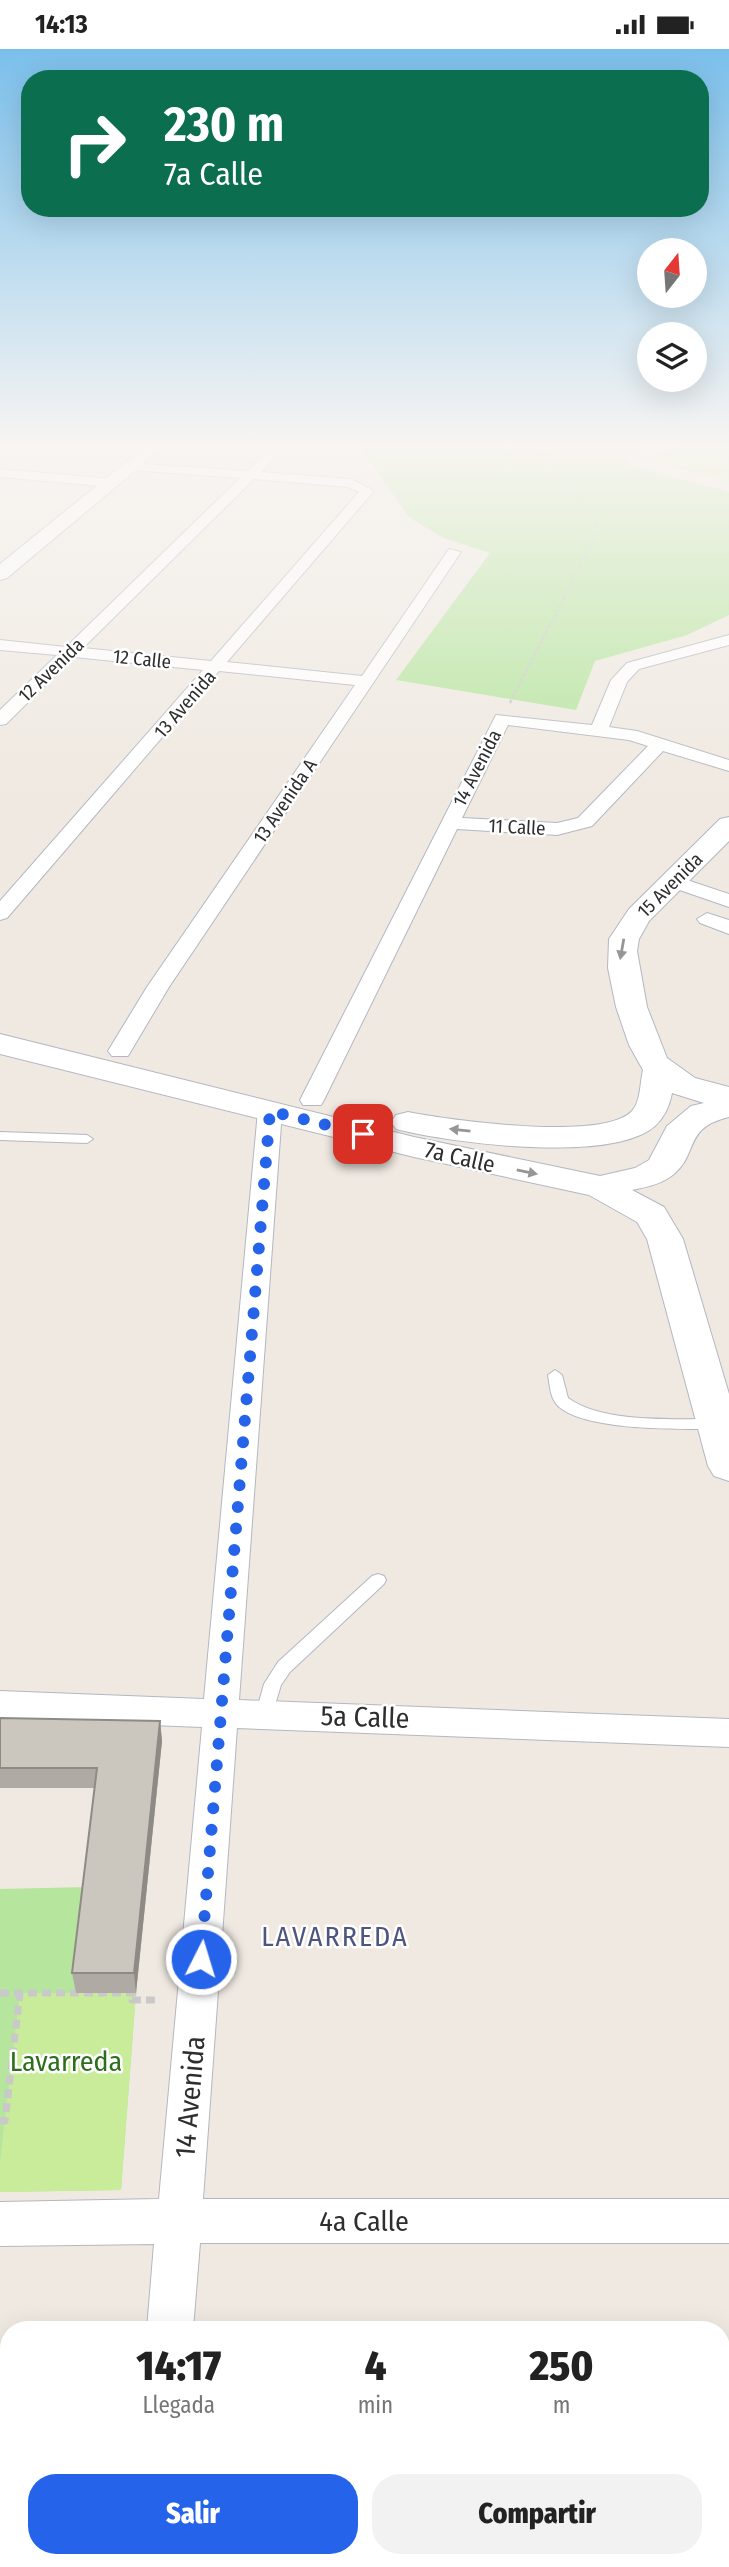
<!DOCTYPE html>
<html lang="es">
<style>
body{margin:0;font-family:"Fira Sans Condensed",sans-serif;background:#f2f2f2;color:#222;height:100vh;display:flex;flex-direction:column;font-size:26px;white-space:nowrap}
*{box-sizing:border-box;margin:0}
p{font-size:23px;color:#767676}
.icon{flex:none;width:38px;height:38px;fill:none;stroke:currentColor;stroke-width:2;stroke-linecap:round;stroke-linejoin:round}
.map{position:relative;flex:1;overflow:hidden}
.details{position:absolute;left:0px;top:2272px;width:730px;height:247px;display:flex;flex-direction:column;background:#fff;border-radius:28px 28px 0 0;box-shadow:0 7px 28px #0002}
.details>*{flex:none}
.hud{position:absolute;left:21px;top:21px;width:688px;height:147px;border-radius:28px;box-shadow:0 7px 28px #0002;background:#0b6e4f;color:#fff;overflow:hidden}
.needle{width:46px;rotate:17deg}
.fabs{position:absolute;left:637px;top:189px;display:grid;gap:14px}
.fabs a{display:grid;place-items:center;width:70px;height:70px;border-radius:50%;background:#fff;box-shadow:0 7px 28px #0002;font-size:35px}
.pin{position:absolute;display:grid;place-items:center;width:60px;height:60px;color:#fff;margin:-30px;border-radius:14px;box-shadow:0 4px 10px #0006}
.me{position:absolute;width:77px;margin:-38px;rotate:5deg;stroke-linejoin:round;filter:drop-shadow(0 0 5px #0008)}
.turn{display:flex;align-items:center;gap:24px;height:147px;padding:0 28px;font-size:32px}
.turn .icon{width:91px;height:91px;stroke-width:2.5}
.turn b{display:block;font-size:49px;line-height:60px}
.eta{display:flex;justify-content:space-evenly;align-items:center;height:119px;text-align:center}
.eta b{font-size:42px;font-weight:800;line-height:49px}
.primary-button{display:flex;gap:14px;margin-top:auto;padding:14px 28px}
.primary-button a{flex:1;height:80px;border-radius:28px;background:#2563eb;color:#fff;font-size:28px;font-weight:800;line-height:80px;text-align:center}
.primary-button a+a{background:#f2f2f2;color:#222}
.status{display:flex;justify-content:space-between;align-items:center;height:49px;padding:0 35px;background:#fff;direction:ltr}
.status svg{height:19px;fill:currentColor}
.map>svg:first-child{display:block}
.green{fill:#b6e59e}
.pitch{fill:#c9ec9a}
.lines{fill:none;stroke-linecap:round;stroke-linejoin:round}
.lane-casing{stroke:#b4b7c1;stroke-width:2}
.street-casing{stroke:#b4b7c1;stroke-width:2}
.secondary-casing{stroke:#b4b7c1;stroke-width:2}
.path-far2{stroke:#c9c9c9;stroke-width:2;stroke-dasharray:2.5 2;stroke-linecap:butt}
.path-far1{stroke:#c9c9c9;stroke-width:2.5;stroke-dasharray:3.5 2.5;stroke-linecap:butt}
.path{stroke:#c9c9c9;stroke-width:7;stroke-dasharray:9 5;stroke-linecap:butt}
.lane{fill:#fff;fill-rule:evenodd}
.street{fill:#fff;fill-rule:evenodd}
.secondary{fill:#fff;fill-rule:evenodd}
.wall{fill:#afaba4}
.shaded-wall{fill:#8e8b86}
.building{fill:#cbc7bf;stroke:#8e8b86;stroke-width:2}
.oneway{fill:#969696}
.route{stroke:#2563eb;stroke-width:12;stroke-dasharray:0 21.6}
.labels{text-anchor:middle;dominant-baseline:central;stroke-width:5;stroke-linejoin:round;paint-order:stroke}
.far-street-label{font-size:19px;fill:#2e2e2e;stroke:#fff}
.street-label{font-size:23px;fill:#2e2e2e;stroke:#fff}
.near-street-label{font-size:28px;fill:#2e2e2e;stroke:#fff}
.near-neighbourhood-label{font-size:28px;letter-spacing:2px;fill:#4d5680;stroke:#fff}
.near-park-label{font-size:28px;fill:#2c6e1b;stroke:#fff}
</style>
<div class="status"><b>14:13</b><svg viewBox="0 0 49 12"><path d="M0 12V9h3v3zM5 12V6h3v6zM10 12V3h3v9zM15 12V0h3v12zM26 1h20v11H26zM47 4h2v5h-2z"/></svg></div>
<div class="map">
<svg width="729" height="2518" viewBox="0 0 729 2518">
<rect width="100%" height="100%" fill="#efe9e1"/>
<path class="green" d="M358,395H656L625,408L628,416L729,443V566L687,586L595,612L576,661L396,631L490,504L444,489L409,468Z
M88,1838L76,1943L136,1944L121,2141L0,2143V1840Z"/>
<path class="pitch" d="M688,395H729V432L641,411Z
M20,1944H136L121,2141L0,2143V2112Z"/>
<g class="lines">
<defs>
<path id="lane" d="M0,1083L87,1086L93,1090L87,1094L0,1091Z
M555,1321L562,1326L568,1349C602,1374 673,1370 715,1370L723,1375L715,1380C679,1380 585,1382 558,1357C550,1349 550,1337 548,1326Z
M378,1525L384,1527L386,1531L384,1535L290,1623L281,1636L271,1669L265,1671L259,1669L256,1664L264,1635L278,1613L372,1527Z"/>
<path id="street" d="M276,395H289L261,423L351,430L374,442L227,613L362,627L449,500L461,503L169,938L128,1007H112L108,1002L147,938L355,636L219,622L7,869L0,871V852L203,621L74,608L6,675L0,676V661L57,606L0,601V591L66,598L240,429L132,421L128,420V414L248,422ZM254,430L348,438L359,443L211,612L83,599Z
M0,420L113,430L119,434L113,438L0,428Z
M729,586V596L639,620L627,633L609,678L637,682L729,711V722L663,702L592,777L557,786L457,780L324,1051L321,1056H303L300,1051L496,666L592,676L611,631L627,614ZM508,676L629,691L648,697L578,769L557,774L462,769Z
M675,827L729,845V858L668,837L665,833L668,829Z
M707,864L729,871V885L700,874L697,870Z
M270,1055L279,1057L282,1062L239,1651L729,1670V1698L237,1679L203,2150H729V2194H200L193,2280H147L154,2195L0,2197V2153L159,2150L202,1678L0,1670V1642L204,1650L258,1062L261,1057Z
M126,2510H176V2518H126Z"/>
<path id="secondary" d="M148,395H167L7,529L0,531V515Z
M729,768V792L649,872L639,890L637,902L647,958L667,1009L695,1029L729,1038V1068C683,1079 699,1104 674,1125C662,1135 647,1138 632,1141L664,1158L683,1190L729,1345V1432L714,1427L708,1417L647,1190L637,1173L589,1146L414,1108L0,1005V985L414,1088L600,1127L635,1119L649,1111L667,1077L691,1057L704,1054L672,1044C670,1055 665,1068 655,1077C612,1115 450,1094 396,1080L391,1073L396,1066L408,1063C449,1071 603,1093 632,1062C641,1052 640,1033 643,1021L629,996L616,958L608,919L609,890L629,860L720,770Z"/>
</defs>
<use href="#lane" class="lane-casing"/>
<use href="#street" class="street-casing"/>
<use href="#secondary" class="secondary-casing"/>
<path class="path-far2" d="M542,395C545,403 548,413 553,421C568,446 587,446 598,482L550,577"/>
<path class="path-far1" d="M510,654L550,575"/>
<path class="path" d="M0,1944H133L132,1951H160
M0,2072H5L20,1944"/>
<use href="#lane" class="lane"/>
<use href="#street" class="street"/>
<use href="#secondary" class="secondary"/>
</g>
<path class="wall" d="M0,1669L160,1672L162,1692L136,1944H76L72,1924L95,1739H0Z"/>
<path class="shaded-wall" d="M160,1672L162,1692L136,1944L134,1924Z"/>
<path class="building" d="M0,1669L160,1672L134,1924H72L97,1719H0Z"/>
<defs><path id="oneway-solid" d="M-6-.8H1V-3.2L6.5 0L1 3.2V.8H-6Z" transform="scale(1.75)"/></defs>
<g class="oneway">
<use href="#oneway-solid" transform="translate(622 900) rotate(100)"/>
<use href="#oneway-solid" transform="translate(460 1081) rotate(-174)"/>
<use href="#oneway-solid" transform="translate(527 1123) rotate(12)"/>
</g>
<linearGradient id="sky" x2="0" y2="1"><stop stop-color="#7abfeb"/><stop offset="0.53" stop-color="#f8f5f2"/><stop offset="1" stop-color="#f8f5f2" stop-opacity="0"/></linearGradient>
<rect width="729" height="748" fill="url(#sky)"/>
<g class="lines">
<path class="route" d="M201,1910L270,1062L363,1085"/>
</g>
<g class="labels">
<g class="far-street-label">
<text transform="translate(142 610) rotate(6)">12 Calle</text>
<text transform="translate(51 621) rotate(-44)">12 Avenida</text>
<text transform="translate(185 655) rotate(-49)">13 Avenida</text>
<text transform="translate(477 719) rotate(-63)">14 Avenida</text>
<text transform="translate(285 752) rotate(-56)">13 Avenida A</text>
<text transform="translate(517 778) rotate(3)">11 Calle</text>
<text transform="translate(670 836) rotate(-45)">15 Avenida</text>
</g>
<g class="street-label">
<text transform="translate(460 1108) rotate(13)">7a Calle</text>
</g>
<g class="near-street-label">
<text transform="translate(365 1668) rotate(2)">5a Calle</text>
<text transform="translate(190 2048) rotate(-85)">14 Avenida</text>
<text x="364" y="2172">4a Calle</text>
</g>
<g class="near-neighbourhood-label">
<text x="335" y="1887">LAVARREDA</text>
</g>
<g class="near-park-label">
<text x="66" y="2012">Lavarreda</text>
</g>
</g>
</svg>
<div class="fabs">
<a><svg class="needle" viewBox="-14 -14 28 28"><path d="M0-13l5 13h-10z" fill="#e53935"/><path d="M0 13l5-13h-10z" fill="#767676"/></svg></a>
<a><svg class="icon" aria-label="layers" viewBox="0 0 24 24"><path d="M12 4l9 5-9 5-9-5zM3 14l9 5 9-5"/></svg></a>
</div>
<div class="pin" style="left:363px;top:1085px;background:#d93025"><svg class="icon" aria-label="arrive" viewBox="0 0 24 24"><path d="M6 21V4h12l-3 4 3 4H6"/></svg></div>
<svg class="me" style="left:201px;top:1910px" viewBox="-20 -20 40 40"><circle r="17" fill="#2563eb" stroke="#fff" stroke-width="3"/><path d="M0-11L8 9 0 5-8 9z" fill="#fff"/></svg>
<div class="hud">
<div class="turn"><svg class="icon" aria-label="right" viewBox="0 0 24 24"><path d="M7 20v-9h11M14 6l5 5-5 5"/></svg><div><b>230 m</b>7a Calle</div></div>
</div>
<section class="details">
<div class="eta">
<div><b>14:17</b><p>Llegada</p></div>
<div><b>4</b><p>min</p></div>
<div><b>250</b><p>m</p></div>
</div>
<div class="primary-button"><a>Salir</a><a>Compartir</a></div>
</section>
</div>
